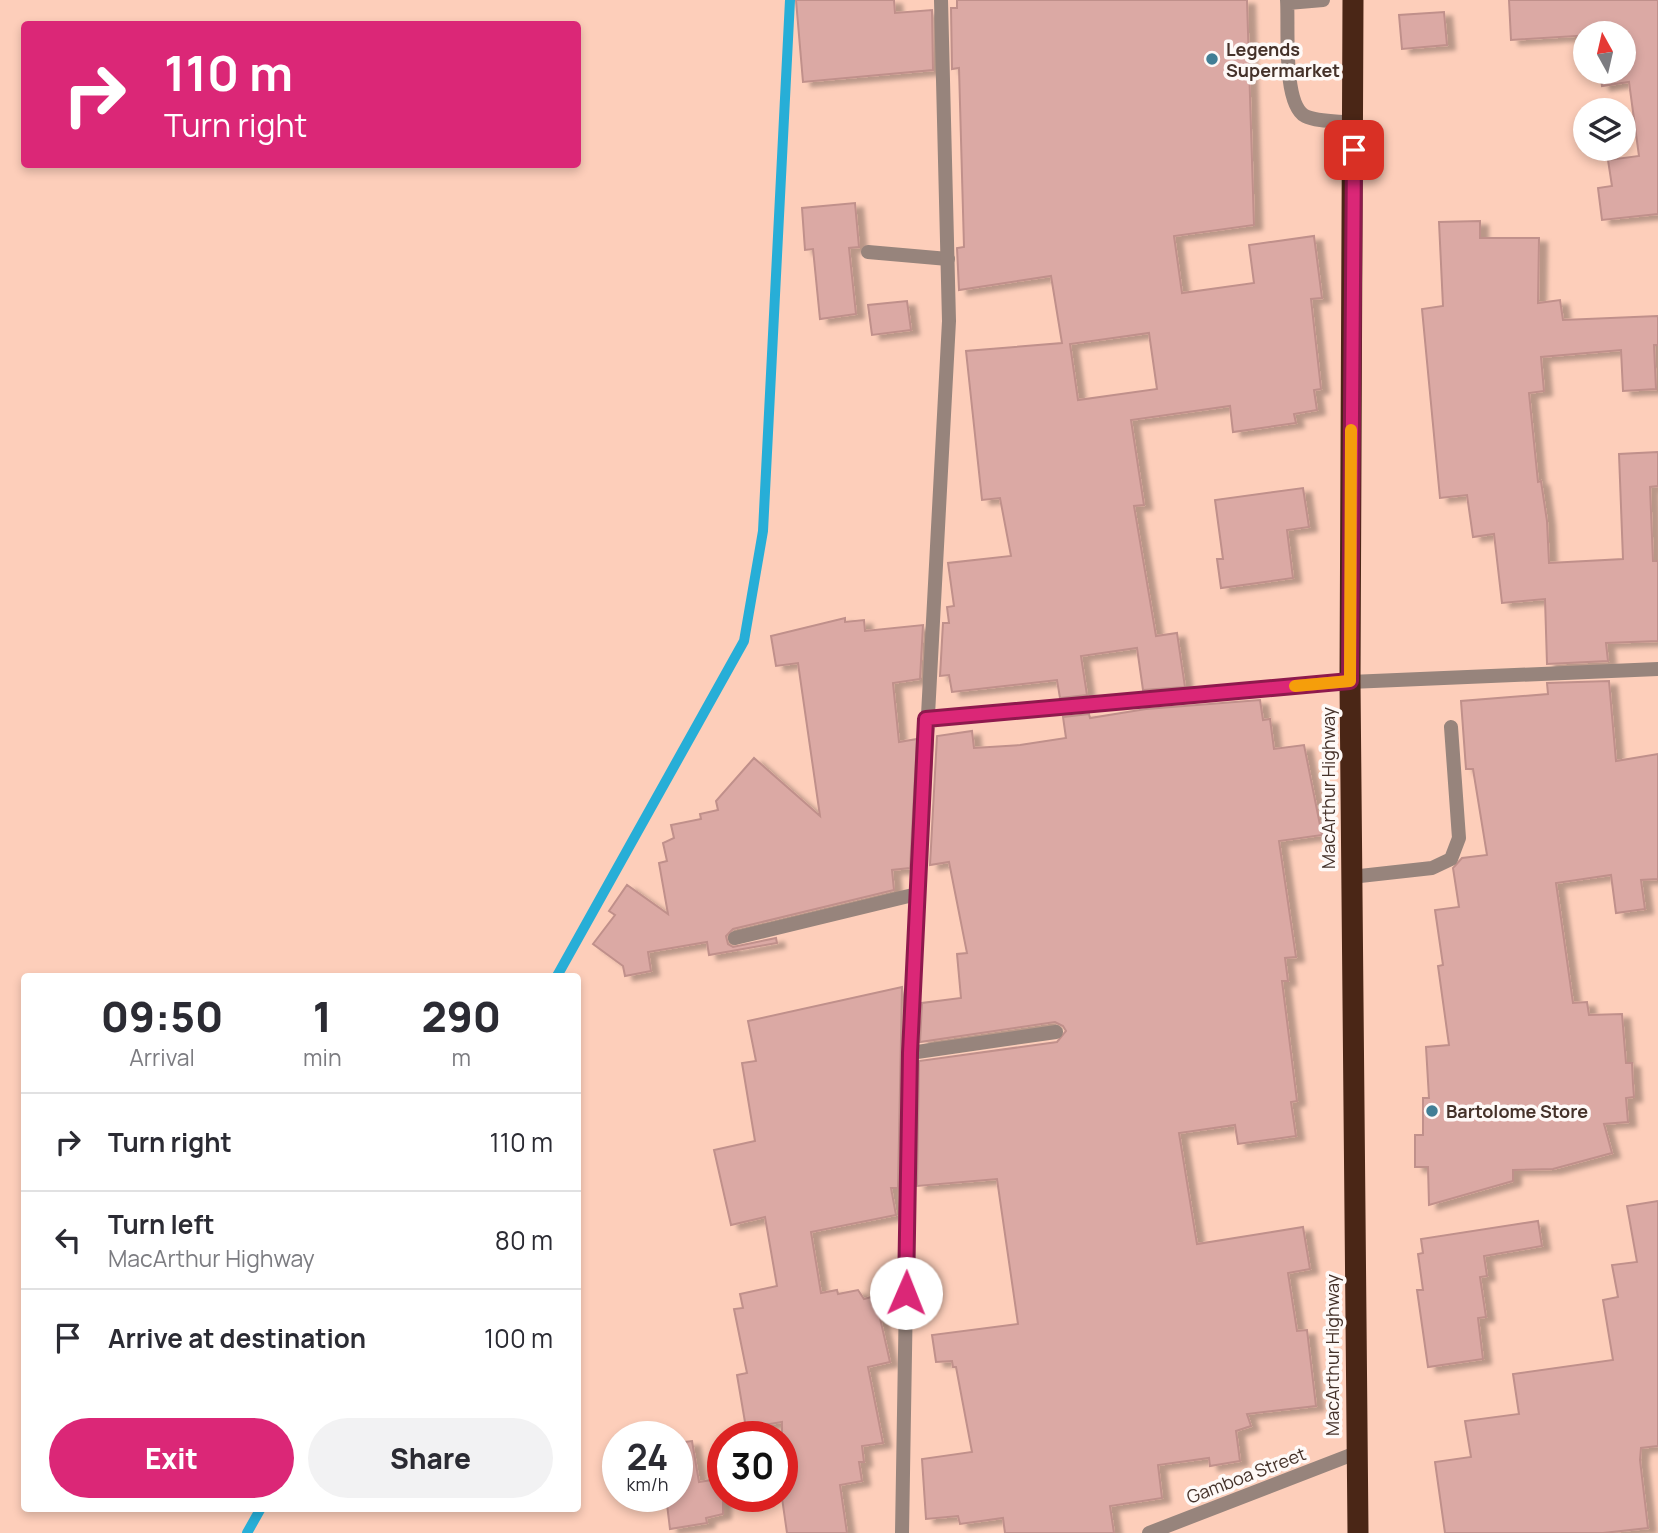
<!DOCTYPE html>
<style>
body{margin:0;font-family:Manrope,sans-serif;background:#f2f2f3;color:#2b2b33;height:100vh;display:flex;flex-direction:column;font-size:26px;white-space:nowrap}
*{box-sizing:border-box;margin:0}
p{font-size:23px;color:#7c7c81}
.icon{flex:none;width:38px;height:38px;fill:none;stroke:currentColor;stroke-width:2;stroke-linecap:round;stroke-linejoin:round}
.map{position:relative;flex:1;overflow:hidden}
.panel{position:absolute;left:21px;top:973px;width:560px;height:539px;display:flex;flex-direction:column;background:#fff;border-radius:7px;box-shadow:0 4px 10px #0003}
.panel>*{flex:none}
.banner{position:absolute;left:21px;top:21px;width:560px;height:147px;border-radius:7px;box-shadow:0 4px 10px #0003;background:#db2777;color:#fff;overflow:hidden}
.needle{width:46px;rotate:352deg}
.controls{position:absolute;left:1573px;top:21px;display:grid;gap:14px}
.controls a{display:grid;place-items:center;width:63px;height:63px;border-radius:50%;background:#fff;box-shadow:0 4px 10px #0003;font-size:35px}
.speed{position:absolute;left:602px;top:1421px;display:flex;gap:14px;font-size:35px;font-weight:700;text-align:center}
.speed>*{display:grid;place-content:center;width:91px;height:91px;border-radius:50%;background:#fff;box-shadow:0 4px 10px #0003;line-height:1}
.speed small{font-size:18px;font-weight:400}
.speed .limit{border:10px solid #d22;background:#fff;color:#111}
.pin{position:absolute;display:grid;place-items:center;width:60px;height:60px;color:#fff;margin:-30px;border-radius:14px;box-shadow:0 4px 10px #0006}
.me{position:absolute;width:77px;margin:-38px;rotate:1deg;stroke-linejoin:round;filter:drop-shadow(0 0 5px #0008)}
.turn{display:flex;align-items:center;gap:24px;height:147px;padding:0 28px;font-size:32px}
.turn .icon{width:91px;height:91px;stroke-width:2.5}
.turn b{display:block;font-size:49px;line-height:60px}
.eta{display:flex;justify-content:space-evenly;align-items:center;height:119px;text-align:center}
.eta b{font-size:42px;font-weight:800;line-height:49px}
.cta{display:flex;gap:14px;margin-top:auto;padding:14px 28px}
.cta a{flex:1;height:80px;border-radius:42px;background:#db2777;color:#fff;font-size:28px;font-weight:800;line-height:80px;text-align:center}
.cta a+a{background:#f2f2f3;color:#2b2b33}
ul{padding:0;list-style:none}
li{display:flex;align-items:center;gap:21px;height:98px;padding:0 28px;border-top:2px solid #e1e1e2}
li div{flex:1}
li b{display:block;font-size:26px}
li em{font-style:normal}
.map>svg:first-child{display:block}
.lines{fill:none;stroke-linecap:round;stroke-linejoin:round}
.stream{stroke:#27aed7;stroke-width:10}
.building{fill:#dba9a4;stroke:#c0908b;stroke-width:2;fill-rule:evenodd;filter:url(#shadow)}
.lane{stroke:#97847c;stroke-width:14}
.street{stroke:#97847c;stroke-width:14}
.highway{stroke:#4a2616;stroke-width:21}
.route-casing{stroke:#8e194d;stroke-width:18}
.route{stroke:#db2777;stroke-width:12}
.slow{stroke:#f59e0b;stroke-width:12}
.poi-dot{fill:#417e95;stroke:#fef9f7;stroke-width:2.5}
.labels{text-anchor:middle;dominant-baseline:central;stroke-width:7;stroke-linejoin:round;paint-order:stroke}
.poi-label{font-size:18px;font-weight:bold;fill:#45322a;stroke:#fef9f7;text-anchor:start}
.street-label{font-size:18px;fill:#45322a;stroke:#fef9f7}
</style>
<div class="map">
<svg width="1658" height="1533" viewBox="0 0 1658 1533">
<defs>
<filter id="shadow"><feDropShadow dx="8" dy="4.5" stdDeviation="2" flood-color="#0004"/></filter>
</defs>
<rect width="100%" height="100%" fill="#fdceba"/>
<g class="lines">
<path class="stream" d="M557,976L744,641L763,531L790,0
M247,1533L261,1508"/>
</g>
<path class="building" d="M796,0H894L895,13L932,10L933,70L803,82Z
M957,0H1247L1254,225L1174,236L1182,293L1254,283L1249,245L1314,236L1322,298L1311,299L1321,389L1314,390L1317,410L1294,414L1296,423L1233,432L1230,406L1131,420L1144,505L1134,506L1156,636L1177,633L1185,687L1143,690L1137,648L1081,656L1087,695L1060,698L1057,680L952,692L949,675L940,676L943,623H949L947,607L954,606L948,563L1011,556L1000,498L982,500L966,351L1062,343L1051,276L959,290L957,248L964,247L959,68L952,69L951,8H957ZM1149,333L1157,389L1078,400L1070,344Z
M1509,0H1658V214L1602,220L1598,188L1612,186L1608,160L1639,156L1629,82L1602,86L1600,72H1624V33L1511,40Z
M1444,12L1447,45L1402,49L1399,15Z
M855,203L859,247L849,248L856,314L820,319L813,249L805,250L802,208Z
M1480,221V238H1539L1538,303L1560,300L1563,320L1658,316V345H1654L1656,389L1623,391L1621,350L1541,357L1544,391L1529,393L1538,482L1541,481L1547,521L1549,563L1623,559L1619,454L1658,452V486L1650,487L1653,561H1658V641L1606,643L1608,661L1547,664L1545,599L1502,603L1494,534L1473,537L1467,495L1440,498L1422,309L1443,306L1439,222Z
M907,301L911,330L872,335L868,305Z
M1303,488L1309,527L1287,530L1293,578L1221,588L1217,559H1223L1215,500Z
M845,618V622L864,620L865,631L923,625L920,679L893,683L899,742L917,739L910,868L892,870L894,890L733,929L726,936L728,944L733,947L776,938L777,943L709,955L707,942L648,952L651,971L625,976L623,966L593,944L615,915L609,911L627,885L668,914L659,863L667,861L663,843L674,838L671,825L701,819L700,814L718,810L716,801L754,758L820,816L798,663L776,666L771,636Z
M1609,681L1616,761L1658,754V879L1641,880L1645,909L1616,913L1611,875L1556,883L1573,1003L1587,1002L1589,1015L1622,1014L1626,1063H1632L1633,1084L1634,1097L1626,1098L1628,1122L1604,1124L1612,1153L1553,1169L1513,1170V1181L1429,1205L1428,1167H1415V1135H1423V1098H1429L1426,1047L1449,1045L1438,966L1443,965L1435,910L1459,907L1453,868L1462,858L1487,855L1473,769H1466L1461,701L1548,694L1547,683Z
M1260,700L1263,720L1270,719L1274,749L1304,745L1322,835L1279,841L1296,957L1285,958L1288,981H1282L1297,1101L1291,1102L1296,1136L1238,1144L1235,1125L1179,1133L1197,1244L1303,1227L1310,1269L1288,1273L1297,1331L1307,1330L1316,1406L1247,1414L1251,1426L1236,1431L1240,1461L1210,1466L1209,1458L1158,1465L1162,1498L1110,1506L1114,1533H1005L1003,1518L960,1524L958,1516L926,1519L922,1459L972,1452L956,1367H953L952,1361L936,1362L932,1335L1018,1324L997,1179L917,1186L919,1061L1057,1042L1066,1031L1063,1026L1055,1022L920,1042L922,1003L961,998L957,954L967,953L949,862L930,865L937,736L972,731L974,748L1020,745L1066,738L1063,717L1089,714L1090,718L1146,709Z
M902,987L898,1188H891L896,1215L811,1232L821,1293L837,1290L838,1294L858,1290L864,1299L875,1296L890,1362L868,1367L883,1443L862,1446L864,1462H859L862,1481L840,1485L847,1533H787L782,1498V1422L746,1428L737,1375L747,1373L734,1309L743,1308L740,1294L777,1286L765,1217L731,1225L714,1150L755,1141L742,1063L756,1061L748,1021Z
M1658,1201V1446L1641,1448L1640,1460L1648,1528L1603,1533H1445L1435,1462L1471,1457L1465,1421L1519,1414L1513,1374L1613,1360L1603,1300L1618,1297L1612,1265L1637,1262L1627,1206Z
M1538,1221L1542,1246L1484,1256L1487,1276L1480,1277L1486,1317L1478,1318L1483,1359L1428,1367L1417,1290H1423L1418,1254L1423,1253L1421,1239Z
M692,1441L699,1482L723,1478V1514L706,1518L707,1523L670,1529L666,1496H677V1443Z"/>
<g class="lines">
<path class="lane" d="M1287,0C1289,25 1282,103 1305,116C1317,122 1340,121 1354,123
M1288,3L1323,0
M868,252L948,259
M1351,877L1432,868L1451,859L1459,838L1451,727"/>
<path class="street" d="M926,719L1350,682L1658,669
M735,938L917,894
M910,1053L1056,1032
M902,1533L910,1053L949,321L941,0
M1149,1533L1356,1453"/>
<path class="highway" d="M1353,0L1350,682L1358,1533"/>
</g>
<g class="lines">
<defs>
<path id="route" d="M906,1293L910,1053L926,719L1350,681L1354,150"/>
</defs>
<use href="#route" class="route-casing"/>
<use href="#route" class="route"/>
<path class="slow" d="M1295,686L1350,681L1351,430"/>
</g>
<g class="poi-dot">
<circle cx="1212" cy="59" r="7"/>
<circle cx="1432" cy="1111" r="7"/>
</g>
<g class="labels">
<g class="poi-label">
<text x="1226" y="49">Legends<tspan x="1226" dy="21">Supermarket</tspan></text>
<text x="1446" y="1111">Bartolome Store</text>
</g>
<g class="street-label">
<text transform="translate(1328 788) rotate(-90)">MacArthur Highway</text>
<text transform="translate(1332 1355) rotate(-90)">MacArthur Highway</text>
<text transform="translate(1246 1475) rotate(-21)">Gamboa Street</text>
</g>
</g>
</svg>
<div class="controls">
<a><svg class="needle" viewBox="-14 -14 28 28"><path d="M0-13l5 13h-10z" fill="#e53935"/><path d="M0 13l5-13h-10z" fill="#7c7c81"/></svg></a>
<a><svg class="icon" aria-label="layers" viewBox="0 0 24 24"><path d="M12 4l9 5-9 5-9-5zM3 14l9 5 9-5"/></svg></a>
</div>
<div class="speed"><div>24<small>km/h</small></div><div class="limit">30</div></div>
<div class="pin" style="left:1354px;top:150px;background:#d93025"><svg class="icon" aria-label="arrive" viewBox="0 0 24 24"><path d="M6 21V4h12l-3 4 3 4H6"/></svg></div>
<svg class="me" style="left:906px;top:1293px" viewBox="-20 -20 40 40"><circle r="19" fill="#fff"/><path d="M0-13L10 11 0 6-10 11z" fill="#db2777"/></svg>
<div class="banner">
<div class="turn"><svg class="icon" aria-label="right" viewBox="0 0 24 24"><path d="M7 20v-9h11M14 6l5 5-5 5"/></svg><div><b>110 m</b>Turn right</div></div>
</div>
<section class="panel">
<div class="eta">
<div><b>09:50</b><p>Arrival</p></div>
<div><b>1</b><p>min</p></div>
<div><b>290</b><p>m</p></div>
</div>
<ul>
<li><svg class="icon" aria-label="right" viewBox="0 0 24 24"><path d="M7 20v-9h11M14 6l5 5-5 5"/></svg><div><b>Turn right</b></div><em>110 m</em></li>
<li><svg class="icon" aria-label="left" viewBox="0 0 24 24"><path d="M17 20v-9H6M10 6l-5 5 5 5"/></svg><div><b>Turn left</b><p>MacArthur Highway</p></div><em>80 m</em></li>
<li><svg class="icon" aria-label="arrive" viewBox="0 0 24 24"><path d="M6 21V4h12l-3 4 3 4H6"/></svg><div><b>Arrive at destination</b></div><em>100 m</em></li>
</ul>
<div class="cta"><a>Exit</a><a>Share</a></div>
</section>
</div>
